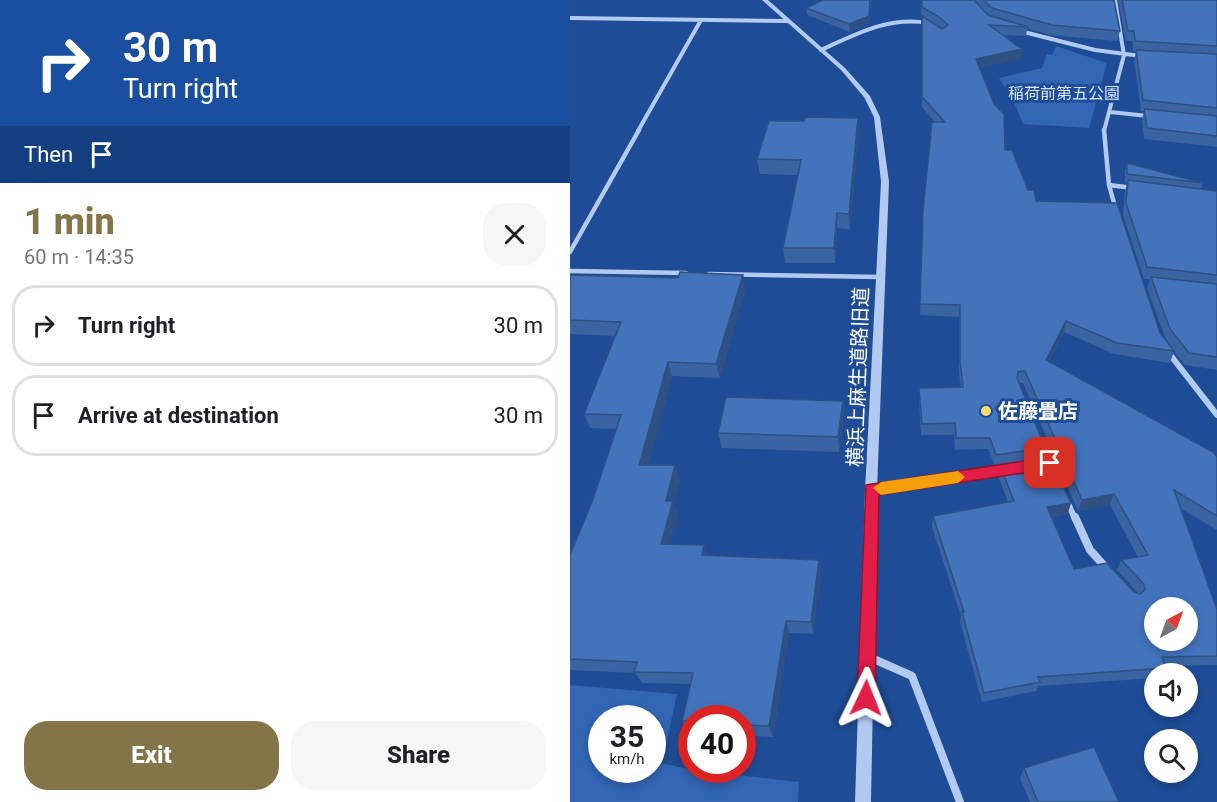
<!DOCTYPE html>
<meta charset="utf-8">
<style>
body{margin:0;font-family:Roboto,"Noto Sans JP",sans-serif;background:#f6f6f6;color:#202124;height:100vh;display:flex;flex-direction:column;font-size:22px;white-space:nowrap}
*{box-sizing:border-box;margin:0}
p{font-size:20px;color:#757577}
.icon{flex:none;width:33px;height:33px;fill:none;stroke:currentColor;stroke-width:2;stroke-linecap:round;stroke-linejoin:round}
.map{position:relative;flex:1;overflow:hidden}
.panel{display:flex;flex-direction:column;background:#fff;width:570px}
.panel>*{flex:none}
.guide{background:#1a4fa0;color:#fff;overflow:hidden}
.needle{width:39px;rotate:41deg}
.tools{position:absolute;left:574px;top:597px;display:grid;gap:12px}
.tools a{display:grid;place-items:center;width:54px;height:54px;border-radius:50%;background:#fff;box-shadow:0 3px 9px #0003;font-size:30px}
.speed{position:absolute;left:18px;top:705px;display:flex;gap:12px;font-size:30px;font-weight:700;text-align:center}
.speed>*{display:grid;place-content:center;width:78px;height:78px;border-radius:50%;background:#fff;box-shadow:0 3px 9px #0003;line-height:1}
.speed small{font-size:15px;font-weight:400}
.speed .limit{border:9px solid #d22;background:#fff;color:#111}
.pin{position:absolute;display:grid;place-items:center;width:51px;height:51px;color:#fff;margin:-26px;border-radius:12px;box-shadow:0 3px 9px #0006}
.me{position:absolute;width:66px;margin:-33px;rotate:2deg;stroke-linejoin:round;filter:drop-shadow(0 0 4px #0008)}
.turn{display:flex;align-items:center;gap:21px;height:126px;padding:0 24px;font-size:27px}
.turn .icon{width:78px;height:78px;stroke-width:2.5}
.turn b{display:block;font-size:42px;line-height:51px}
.then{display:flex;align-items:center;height:57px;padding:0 24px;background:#0003;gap:12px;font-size:22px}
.round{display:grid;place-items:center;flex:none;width:63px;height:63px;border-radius:24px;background:#f6f6f6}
.headline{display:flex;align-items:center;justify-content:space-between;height:102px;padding:0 24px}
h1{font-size:36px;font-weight:800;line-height:45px;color:#837547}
.button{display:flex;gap:12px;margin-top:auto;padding:12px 24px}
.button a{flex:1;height:69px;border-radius:24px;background:#837547;color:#fff;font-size:24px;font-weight:800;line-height:69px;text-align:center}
.button a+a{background:#f6f6f6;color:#202124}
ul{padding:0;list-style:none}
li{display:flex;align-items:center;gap:18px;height:81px;margin:0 12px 9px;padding:0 12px;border:3px solid #e0e0e0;border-radius:24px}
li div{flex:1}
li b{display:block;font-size:22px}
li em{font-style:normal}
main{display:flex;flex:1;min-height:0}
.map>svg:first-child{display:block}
.green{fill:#3265b3;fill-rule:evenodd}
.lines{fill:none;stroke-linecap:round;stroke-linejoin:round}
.minor-far3{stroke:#b2caef;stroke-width:4}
.minor-far2{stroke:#b2caef;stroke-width:4.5}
.minor-far1{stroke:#b2caef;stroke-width:6}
.minor{stroke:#b2caef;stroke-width:8}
.tertiary{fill:#b2caef;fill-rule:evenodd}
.wall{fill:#3963a1;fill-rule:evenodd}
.shaded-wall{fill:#2e5083}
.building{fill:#4273bb;stroke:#2e5083;stroke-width:1.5;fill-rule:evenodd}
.route{fill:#e11d48;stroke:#92132f;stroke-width:1.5}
.slow{fill:#f59e0b}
.poi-dot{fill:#fddc71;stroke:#1e4c96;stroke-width:2}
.labels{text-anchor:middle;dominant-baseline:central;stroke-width:6;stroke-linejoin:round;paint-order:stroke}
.far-park-label{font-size:16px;fill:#d8e6fb;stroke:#1e4c96}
.street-label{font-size:20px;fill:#fff;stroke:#1e4c96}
.poi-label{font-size:20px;font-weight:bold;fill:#fff;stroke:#1e4c96;text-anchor:start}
</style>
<main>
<section class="panel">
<div class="guide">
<div class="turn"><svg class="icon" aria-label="right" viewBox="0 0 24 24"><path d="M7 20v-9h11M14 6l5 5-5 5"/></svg><div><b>30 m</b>Turn right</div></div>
<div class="then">Then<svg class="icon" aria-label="arrive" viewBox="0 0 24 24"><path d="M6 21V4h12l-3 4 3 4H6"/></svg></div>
</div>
<div class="headline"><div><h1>1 min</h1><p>60 m · 14:35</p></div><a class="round"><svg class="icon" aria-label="close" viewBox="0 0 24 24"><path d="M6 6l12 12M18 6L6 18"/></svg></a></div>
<ul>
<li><svg class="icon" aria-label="right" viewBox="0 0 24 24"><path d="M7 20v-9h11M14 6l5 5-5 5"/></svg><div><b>Turn right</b></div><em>30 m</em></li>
<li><svg class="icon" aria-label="arrive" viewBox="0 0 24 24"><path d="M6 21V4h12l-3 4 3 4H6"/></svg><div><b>Arrive at destination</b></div><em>30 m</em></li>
</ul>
<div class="button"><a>Exit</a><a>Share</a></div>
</section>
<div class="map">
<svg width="647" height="802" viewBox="0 0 647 802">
<rect width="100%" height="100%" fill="#1e4c96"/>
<path class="green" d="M486,46L537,63L519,128L453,124L444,102L429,78L472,68L477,54L482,55Z
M0,685L107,694L92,763L122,770L229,782L228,802H0ZM32,718H82V770H32Z"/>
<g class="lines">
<path class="minor-far3" d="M0,18L218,21
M450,31L525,50L571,56
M251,50C286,34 319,16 358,23
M540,112L578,116
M68,131L131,20
M534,131L554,55L545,0"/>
<path class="minor-far2" d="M534,130L539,185L546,210
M539,185L563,188
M0,252L69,130
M0,271L116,273
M139,274L310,277"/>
<path class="minor-far1" d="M598,352L647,415
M472,444L480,463H477
M301,490L437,469
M496,499L505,519"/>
<path class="minor" d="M505,517L520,550L538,570
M299,657L342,676L390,802"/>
<path class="tertiary" d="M192,0H198L275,68L300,96L310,117L319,182L307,490L301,802H285L295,490L311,182L304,117L294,97L271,70Z"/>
</g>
<path class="wall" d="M253,0H301L299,23L280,32L237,15L236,8Z
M351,0L419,15L404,0H544L550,31L547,41L480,35L457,28L456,36L434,35L452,49L451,59L409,68L435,150L458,190L466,201L590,333L596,340L577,288L580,279H574L553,215L555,191L557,183L555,182V171L557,163L633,183L631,189L647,191V370L615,365L604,351L600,363L544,354L494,332L479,362L647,457V530L610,508L647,609V665L595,666L596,668L593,674H585V678L468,686L466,691L412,702L390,622L391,616L362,527L363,516L438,502L428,476L430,465L425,466L418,449L385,450L384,435H351L349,400V388L391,387L389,373V317L350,315L353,210L365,122L352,107ZM449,383H453L508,511L540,505L568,557L551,560L547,570L568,593L504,569L481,517L498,513L473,459L475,448Z
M548,0H647V147L574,139L572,119L574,111H571L564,60L566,52L563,51L562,41H556Z
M288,118L289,132L280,229L267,228L265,263H215L213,248L228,175L190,174L187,159L234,121Z
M0,275L175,290L150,378L102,376L78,465L110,479L104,504L108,515L100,544L134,545L137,555L251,573L243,634L219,633L203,737L172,735V718H122V731H118L112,721L121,684L72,683L65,673L0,670V555L23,499L46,429L20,428L14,414L45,336L0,334Z
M273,401L274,416L269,452L152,448L148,433Z
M454,768L549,802H460L450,778Z"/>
<path class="shaded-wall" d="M300,0H301L299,23L280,32L279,24Z
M452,49L451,59L405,69L406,59Z
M288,118L289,132L280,229L279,214Z
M267,213V228L265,263L264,248Z
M173,275L175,290L150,378L146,364Z
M496,321L494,332L474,372L476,360Z
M98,362L102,376L75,479L69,465Z
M273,401L274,416L269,452L268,437Z
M105,465L110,479L104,504L108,515L97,557L91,544L96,501Z
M544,494L540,505L508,511L512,500Z
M501,503L498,513L474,518L477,507Z
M134,545L138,558L132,555Z
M249,560L251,573L243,634L241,622Z
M216,621L219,633L203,737L199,726Z"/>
<path class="building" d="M253,0H300L299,16L279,24L236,8Z
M352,0H404L418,15L458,27L419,25L452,49L406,59L424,104L434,114L435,150H442L458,190H464L466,201L547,203L590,333L604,351L547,343L496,321L476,360L643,452L647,457V516L604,490L647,609V656L592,657L596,668L468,677L470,682L414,693L392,612H394L363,516L444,501L430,465L480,458L501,503L477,507L504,569L537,563L564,592L570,594L575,590L574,584L551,560L578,555L544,494L512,500L455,371L448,372L447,378L475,448L426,455L420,438H386L385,423L352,424L349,388L393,387L390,361V305L350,304L353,210L362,122H375L352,97V16L372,29L378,25L369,17L352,7ZM585,608H618V640H585Z
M414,0H544L550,31L482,25L422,8Z
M552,0H647V46L565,41L564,31H558Z
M566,50L647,54V108L573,100Z
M574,109L647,116V136L577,128Z
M235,117L288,118L279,214L267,213L264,248H213L231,160L187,159L199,121H234Z
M557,163L633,183L557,174Z
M558,180L647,191V275L577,267L556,203Z
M110,272L173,275L146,364L98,362L69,465H105L96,501H103L91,544L134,545L132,555L249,560L241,622L216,621L199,726L172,725V718H122V721H112L123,673L64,672L67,662L0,659V555L23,499L51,415L14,414L51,322L0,320V275L108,278Z
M581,277L647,284V357L619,353L600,329Z
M156,397L273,401L268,437L148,433Z
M524,747L549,802H468L454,768Z"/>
<path class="route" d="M480,457L487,463L480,469L309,495L305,698L302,705L296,707L289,705L287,698L296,485Z"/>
<path class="slow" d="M388,471L395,477L388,483L311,495L303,488L311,482Z"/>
<circle class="poi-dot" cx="416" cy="411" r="6"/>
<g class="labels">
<g class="far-park-label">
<text x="494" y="93">稲荷前第五公園</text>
</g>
<g class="street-label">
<text transform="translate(288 377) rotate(-88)">横浜上麻生道路旧道</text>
</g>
<g class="poi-label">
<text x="428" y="411">佐藤畳店</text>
</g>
</g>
</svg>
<div class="tools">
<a><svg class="needle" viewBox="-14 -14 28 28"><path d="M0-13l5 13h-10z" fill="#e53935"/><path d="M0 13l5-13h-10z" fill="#757577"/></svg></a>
<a><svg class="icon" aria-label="sound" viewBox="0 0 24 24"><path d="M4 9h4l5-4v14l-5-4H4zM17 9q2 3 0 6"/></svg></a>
<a><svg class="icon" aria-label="search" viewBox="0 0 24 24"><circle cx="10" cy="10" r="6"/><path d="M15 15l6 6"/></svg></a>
</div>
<div class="speed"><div>35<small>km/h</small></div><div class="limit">40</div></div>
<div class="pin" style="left:480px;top:463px;background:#d93025"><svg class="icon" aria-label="arrive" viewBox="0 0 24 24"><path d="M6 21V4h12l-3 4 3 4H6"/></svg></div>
<svg class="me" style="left:296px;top:698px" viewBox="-20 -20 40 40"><path d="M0-17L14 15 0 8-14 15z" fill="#e11d48" stroke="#fff" stroke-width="4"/></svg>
</div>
</main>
